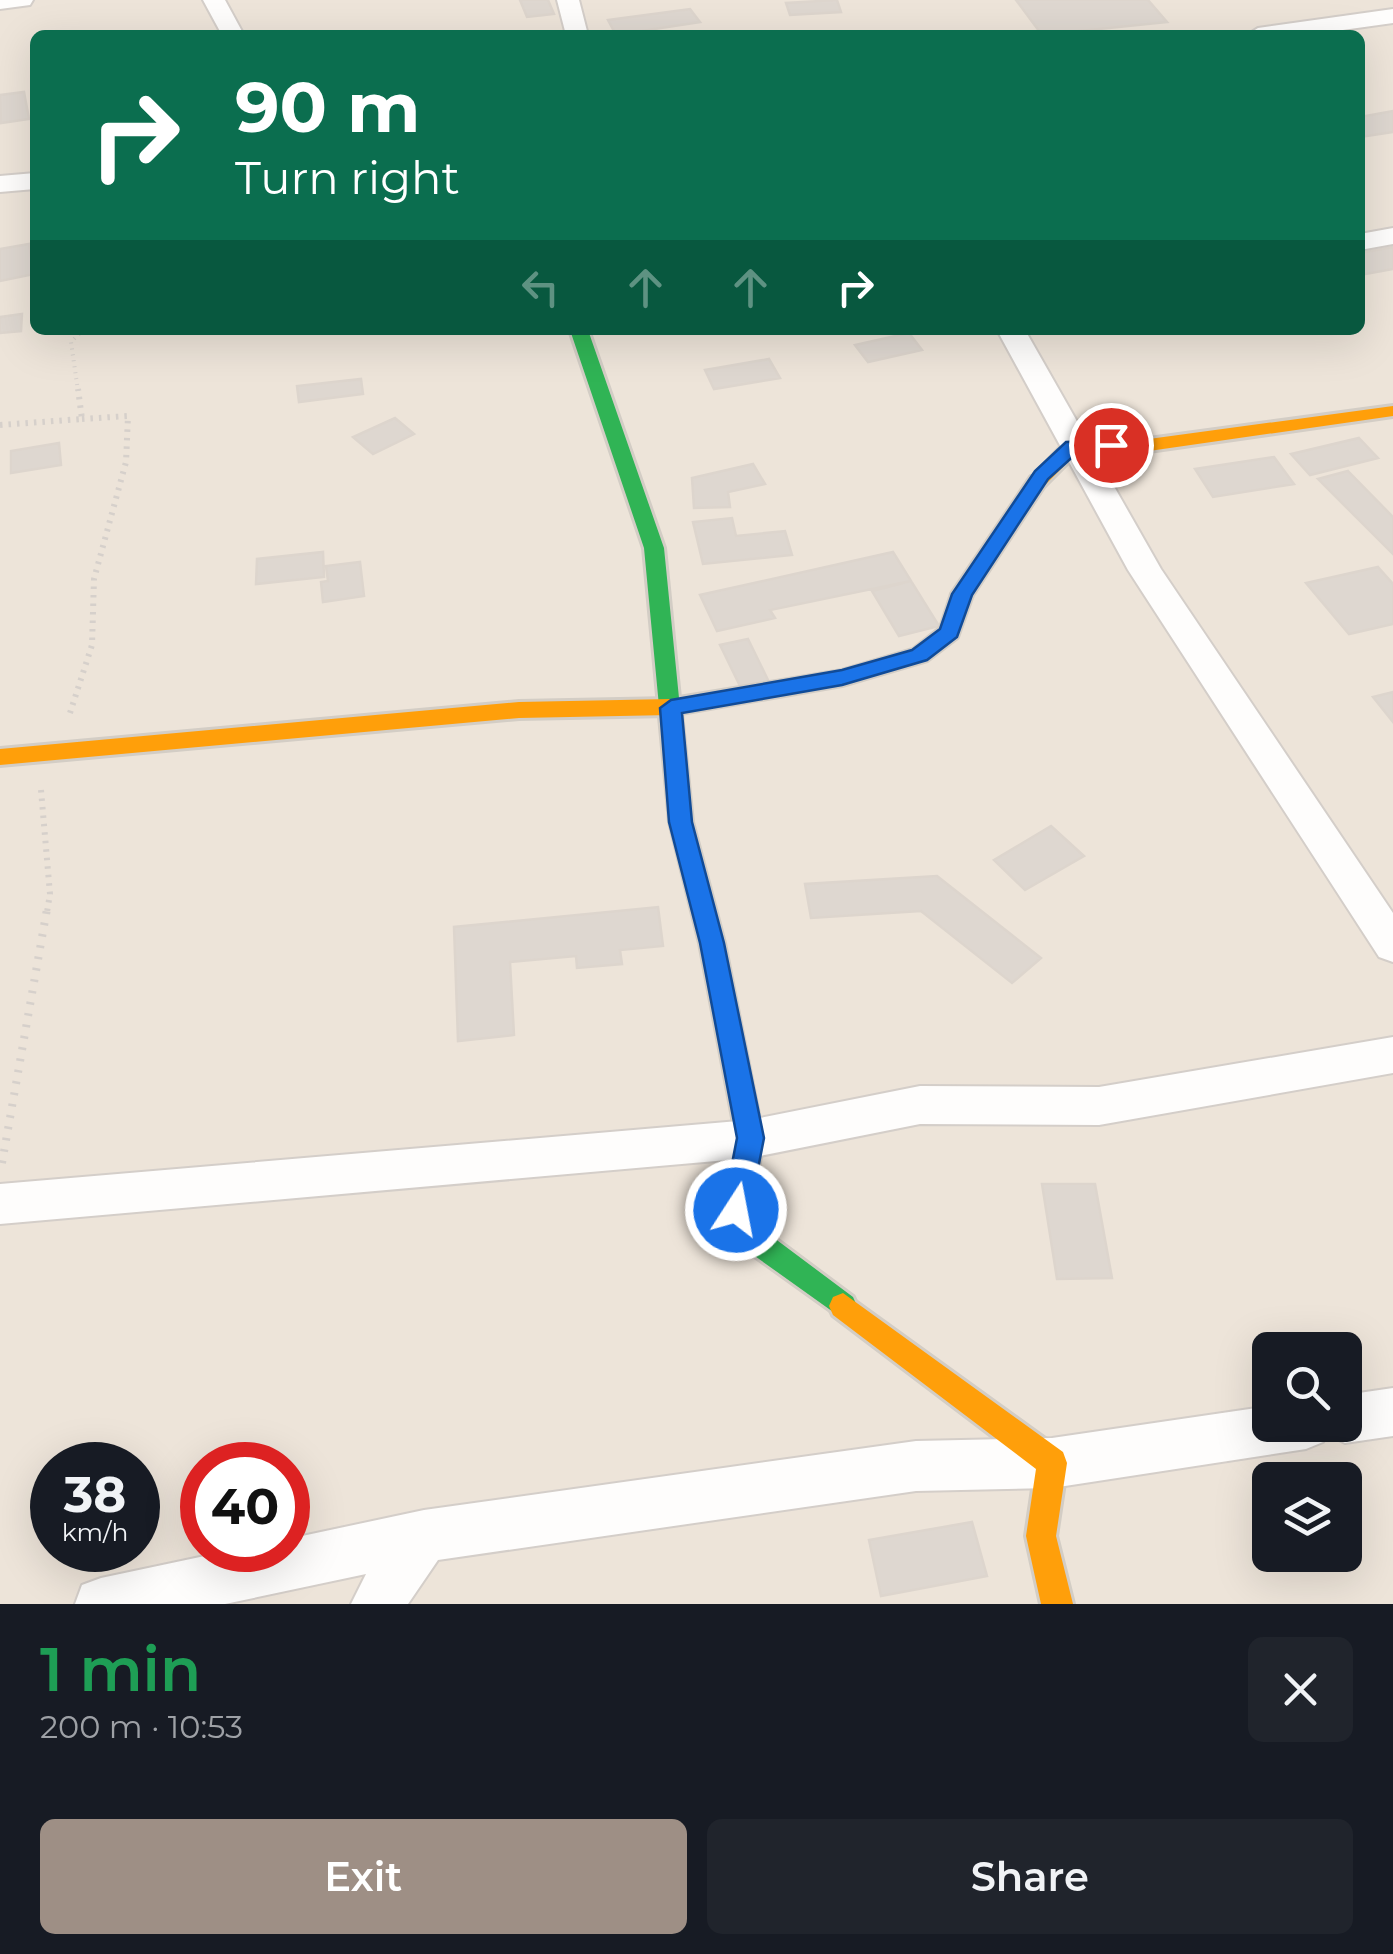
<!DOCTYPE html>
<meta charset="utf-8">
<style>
body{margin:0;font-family:Montserrat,sans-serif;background:#20242c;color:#f1f3f6;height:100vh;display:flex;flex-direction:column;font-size:38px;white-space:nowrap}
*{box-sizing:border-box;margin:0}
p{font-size:32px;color:#9ea1a6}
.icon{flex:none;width:55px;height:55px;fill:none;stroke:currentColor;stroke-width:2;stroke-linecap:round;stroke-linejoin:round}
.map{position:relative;height:1604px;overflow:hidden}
.side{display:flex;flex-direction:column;background:#171b24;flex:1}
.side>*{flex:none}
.hud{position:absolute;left:30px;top:30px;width:1335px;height:305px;border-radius:15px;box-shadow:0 10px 40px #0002;background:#0b6e4f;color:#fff;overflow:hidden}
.tools{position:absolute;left:1252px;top:1332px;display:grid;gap:20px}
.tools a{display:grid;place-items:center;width:110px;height:110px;border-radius:15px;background:#171b24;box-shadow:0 10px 40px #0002;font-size:50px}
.speed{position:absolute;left:30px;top:1442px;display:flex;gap:20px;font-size:50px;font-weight:700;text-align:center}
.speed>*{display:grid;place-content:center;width:130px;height:130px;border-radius:50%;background:#171b24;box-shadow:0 10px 40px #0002;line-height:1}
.speed small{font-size:25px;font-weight:400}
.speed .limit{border:15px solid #d22;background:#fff;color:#111}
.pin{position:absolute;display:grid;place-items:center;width:85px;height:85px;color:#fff;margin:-42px;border:5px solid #fff;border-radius:50%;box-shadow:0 2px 10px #0007}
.me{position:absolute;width:110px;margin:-55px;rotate:11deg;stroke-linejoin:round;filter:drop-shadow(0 0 8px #0008)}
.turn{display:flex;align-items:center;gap:35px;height:210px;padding:0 40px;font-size:45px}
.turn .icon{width:130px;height:130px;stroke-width:2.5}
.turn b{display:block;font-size:70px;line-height:85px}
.lanes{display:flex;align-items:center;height:95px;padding:0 40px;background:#0003;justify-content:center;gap:50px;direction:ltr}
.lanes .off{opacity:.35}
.round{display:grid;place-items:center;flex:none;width:105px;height:105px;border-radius:15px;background:#20242c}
.summary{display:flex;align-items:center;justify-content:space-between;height:170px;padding:0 40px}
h1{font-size:60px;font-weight:600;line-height:75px;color:#1e9e55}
.cta{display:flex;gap:20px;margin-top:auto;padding:20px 40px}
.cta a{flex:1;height:115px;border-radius:15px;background:#9e8f85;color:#fff;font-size:40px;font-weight:600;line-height:115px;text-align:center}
.cta a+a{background:#20242c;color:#f1f3f6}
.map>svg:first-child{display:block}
.residential{fill:#ede4d9;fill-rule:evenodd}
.building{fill:#ded7d0;stroke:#ddd5cd;stroke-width:2.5}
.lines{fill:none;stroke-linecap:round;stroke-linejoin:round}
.street-casing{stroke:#d4cec9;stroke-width:4}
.fast-casing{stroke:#d3cdc5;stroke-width:6}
.slow-casing{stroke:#d3cdc5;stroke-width:6}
.path-far2{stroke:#d6d0cb;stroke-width:4;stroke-dasharray:1 5;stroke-linecap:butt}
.path-far1{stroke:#d6d0cb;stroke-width:6;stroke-dasharray:2.5 6;stroke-linecap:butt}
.path{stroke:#d6d0cb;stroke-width:8;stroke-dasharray:2.5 9;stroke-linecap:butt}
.street{fill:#fefdfc;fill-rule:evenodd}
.fast{fill:#30b455;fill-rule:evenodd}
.slow{fill:#ff9f0a;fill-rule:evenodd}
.route{fill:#1a73e8;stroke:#114b97;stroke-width:2.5}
</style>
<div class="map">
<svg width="1393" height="1604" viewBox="0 0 1393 1604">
<rect width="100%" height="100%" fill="#f5f1ea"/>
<path class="residential" d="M0,0H1393V1604H0ZM35,35H1360V330H35ZM1270,1350H1345V1425H1270ZM52,1465H138V1550H52ZM202,1465H288V1550H202ZM1270,1480H1345V1555H1270Z"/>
<path class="building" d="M520,0H548L554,14L527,17Z
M837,0L841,12L790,15L786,3Z
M1016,0H1148L1167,22L1042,35Z
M690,9L700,22L616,35L608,20Z
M24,92L29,119L1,123L0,95Z
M1393,111V132L1360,137V117Z
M29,244L34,274L0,281V249Z
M1393,247V269L1360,275V253Z
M22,314L21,331L0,333V317Z
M909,333L922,350L868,362L855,345Z
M769,359L780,378L714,389L705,370Z
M361,379L363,394L299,402L297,386Z
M395,418L414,434L373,454L353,437Z
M1359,438L1378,458L1310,475L1291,454Z
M59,443L61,465L11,473V451Z
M1274,457L1294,484L1213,497L1195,469Z
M753,464L765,484L728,492L730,507L694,508L692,478Z
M1348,471L1393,517V554L1318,479Z
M732,518L736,536L785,531L792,555L703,564L693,522Z
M323,552L324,577L256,584L257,559Z
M893,552L911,581L770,610L775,618L717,631L700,595Z
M360,562L364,596L323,602L321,582L328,581L326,566Z
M1378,567L1393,584V624L1349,634L1306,583Z
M911,581L939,626L899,636L872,591Z
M748,639L769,682L741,688L720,645Z
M1393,692V722L1373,697Z
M1051,826L1084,856L1025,890L994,860Z
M937,876L1041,958L1012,983L921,911L811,918L805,884Z
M658,907L663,946L620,950L622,964L577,968L576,956L510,962L514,1035L458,1041L454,927Z
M1042,1184H1095L1112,1278L1057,1279Z
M972,1522L987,1576L881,1596L869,1540Z"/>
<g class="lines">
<defs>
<path id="street" d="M0,0H33L30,5L0,9Z
M203,0H225L244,35H222Z
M557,0H579L588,35H566Z
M1393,9V23L1307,35H1247L1258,28Z
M35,173V189L0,192V176Z
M1393,228V244L1360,250V234Z
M997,330H1025L1161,569L1393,913V962L1379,957L1128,570Z
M1393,1037V1073L1099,1125L920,1124L750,1158L0,1224V1184L750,1120L920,1086L1099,1087Z
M1393,1388V1436L1345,1443L1327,1434L1323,1442L1306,1449L1052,1488L916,1491L438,1560L408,1604H351L366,1574L225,1604H75L82,1585L101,1578L233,1550H288V1539L424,1510L916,1441L1052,1438L1270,1406V1425H1345V1395Z"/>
<path id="fast" d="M570,330H588L664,548L679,698L842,671L913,650L941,628L952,594L1031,477H1045L1047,481L972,595L957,637L927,660L842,685L681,713L692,822L724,943L763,1139L751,1209L758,1226L853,1297L857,1306L853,1315L843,1319L738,1244L723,1209L737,1139L700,943L670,822L644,548Z"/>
<path id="slow" d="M1393,406V416L1149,451L1078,452L1045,485H1031L1029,481L1066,442L1073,440L1149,439Z
M670,699L681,707L670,715L519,718L0,765V749L519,702Z
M843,1293L1063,1452L1067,1463L1056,1536L1073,1604H1041L1026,1536L1036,1469L833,1315L829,1306L833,1297Z"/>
</defs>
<use href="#street" class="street-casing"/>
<use href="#fast" class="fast-casing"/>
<use href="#slow" class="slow-casing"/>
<path class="path-far2" d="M78,391L71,342L83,330"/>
<path class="path-far1" d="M0,425L82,419L78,389
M70,713L92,645L94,579L126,462L128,416L82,419
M41,790L50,894L47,912"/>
<path class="path" d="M2,1163L47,909"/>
<use href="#street" class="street"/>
<use href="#fast" class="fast"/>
<use href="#slow" class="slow"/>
</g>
<path class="route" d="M1111,440L1120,445L1118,449L1078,452L1048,479L972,595L957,637L927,660L842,685L682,713L692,822L724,943L764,1138L750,1210L746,1218L736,1222L727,1218L723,1210L737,1138L700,943L669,822L660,708L671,700L842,670L912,650L940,629L952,594L1035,471L1066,442Z"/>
</svg>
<div class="tools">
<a><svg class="icon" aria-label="search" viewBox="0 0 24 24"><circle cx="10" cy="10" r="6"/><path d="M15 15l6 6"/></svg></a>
<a><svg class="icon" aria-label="layers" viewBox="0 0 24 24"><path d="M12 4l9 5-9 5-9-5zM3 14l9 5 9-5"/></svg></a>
</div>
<div class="speed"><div>38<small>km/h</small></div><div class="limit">40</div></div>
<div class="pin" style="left:1111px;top:445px;background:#d93025"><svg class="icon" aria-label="arrive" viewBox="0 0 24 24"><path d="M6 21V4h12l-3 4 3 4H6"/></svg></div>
<svg class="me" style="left:736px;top:1210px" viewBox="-20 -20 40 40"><circle r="17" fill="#1a73e8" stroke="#fff" stroke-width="3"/><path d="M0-11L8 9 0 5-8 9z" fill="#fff"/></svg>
<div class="hud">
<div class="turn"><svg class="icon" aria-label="right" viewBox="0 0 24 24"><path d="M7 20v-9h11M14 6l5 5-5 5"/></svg><div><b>90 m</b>Turn right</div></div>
<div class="lanes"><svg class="icon off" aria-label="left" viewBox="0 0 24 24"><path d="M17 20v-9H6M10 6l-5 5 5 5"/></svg><svg class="icon off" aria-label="ahead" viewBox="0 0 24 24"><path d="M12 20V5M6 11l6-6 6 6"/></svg><svg class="icon off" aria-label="ahead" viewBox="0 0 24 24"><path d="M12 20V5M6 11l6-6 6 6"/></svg><svg class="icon" aria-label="right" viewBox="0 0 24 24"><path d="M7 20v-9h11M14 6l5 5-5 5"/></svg></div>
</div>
</div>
<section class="side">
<div class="summary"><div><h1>1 min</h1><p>200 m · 10:53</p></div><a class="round"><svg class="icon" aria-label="close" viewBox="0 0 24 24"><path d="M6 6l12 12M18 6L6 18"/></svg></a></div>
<div class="cta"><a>Exit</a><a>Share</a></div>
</section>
